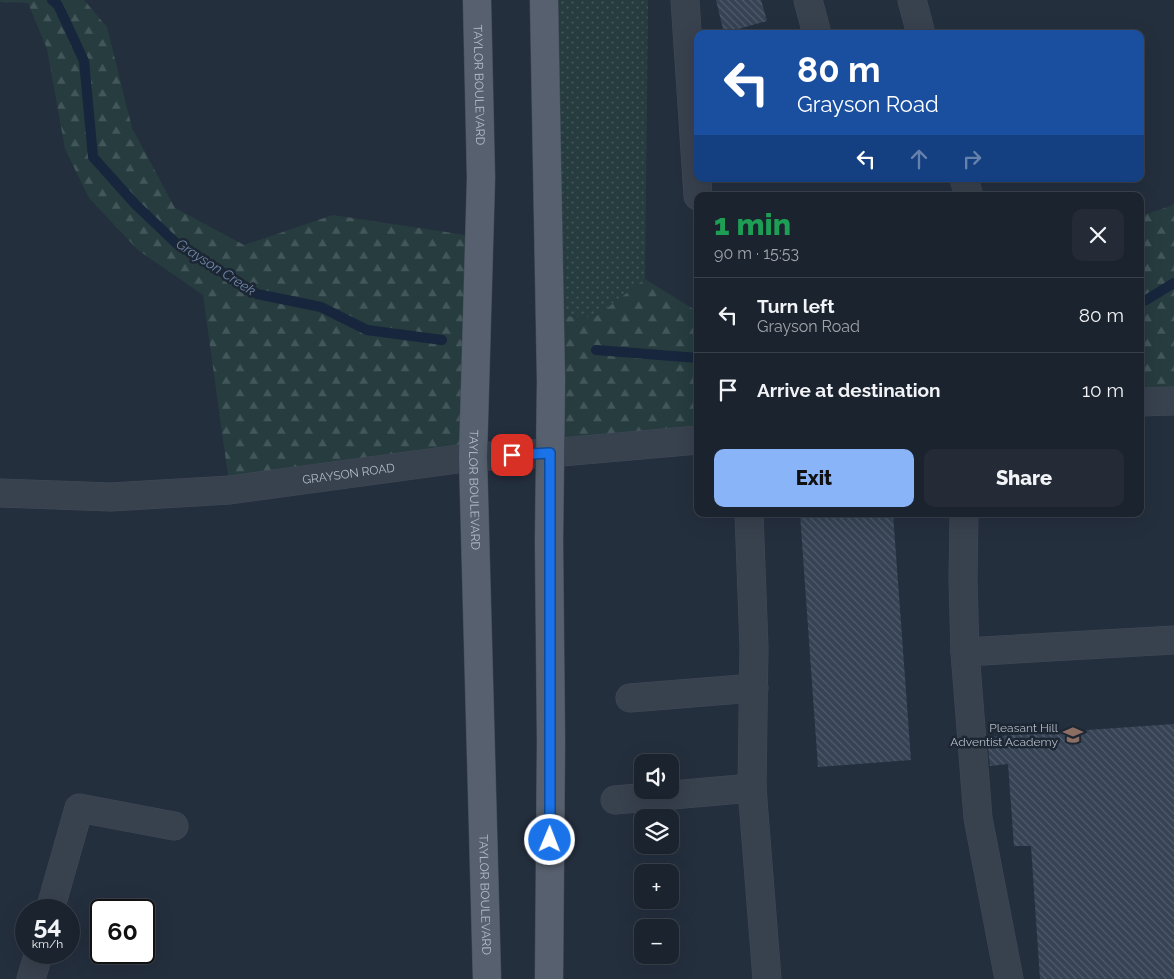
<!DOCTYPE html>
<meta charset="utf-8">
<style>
body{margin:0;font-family:Raleway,sans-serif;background:#242b36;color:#f1f3f6;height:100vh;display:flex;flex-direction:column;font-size:19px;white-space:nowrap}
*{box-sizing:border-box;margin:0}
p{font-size:16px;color:#a0a4aa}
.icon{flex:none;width:28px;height:28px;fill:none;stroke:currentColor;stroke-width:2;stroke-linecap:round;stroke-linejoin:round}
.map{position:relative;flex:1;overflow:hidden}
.side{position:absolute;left:694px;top:192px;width:450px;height:325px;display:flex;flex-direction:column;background:#1b232e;border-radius:10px;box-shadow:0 5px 20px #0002,0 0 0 1px #39404a}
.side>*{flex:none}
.guide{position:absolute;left:694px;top:30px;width:450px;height:152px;border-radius:10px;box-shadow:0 5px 20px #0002,0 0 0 1px #39404a;background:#1a4fa0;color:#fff;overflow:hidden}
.fabs{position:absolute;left:634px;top:754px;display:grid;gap:10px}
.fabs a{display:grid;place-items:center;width:45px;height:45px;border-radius:10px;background:#1b232e;box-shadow:0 5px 20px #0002,0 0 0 1px #39404a;font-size:25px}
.speed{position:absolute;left:15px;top:899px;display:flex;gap:10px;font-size:25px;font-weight:700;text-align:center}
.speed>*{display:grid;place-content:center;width:65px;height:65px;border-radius:50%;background:#1b232e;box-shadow:0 5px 20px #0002,0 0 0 1px #39404a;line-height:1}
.speed small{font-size:12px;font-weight:400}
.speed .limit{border:2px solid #111;border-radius:8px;background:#fff;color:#111}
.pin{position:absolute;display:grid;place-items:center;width:42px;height:42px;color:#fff;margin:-21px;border-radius:10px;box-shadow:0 2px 8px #0006}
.me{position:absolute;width:55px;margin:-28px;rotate:1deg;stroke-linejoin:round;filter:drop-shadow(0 0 4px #0008)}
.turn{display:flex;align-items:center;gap:18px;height:105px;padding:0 20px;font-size:22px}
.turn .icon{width:65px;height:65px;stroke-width:2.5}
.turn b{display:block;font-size:35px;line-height:42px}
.lanes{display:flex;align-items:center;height:48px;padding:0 20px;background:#0003;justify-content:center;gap:25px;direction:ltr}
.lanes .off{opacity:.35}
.round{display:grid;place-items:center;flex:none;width:52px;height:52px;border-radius:10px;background:#242b36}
.summary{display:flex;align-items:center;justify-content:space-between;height:85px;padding:0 20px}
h1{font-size:30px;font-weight:800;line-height:38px;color:#1e9e55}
.button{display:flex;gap:10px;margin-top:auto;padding:10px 20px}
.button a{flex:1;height:58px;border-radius:10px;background:#8ab4f8;color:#111;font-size:20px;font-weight:800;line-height:58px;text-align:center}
.button a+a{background:#242b36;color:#f1f3f6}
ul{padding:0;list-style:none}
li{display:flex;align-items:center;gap:15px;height:75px;padding:0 20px;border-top:1px solid #39404a}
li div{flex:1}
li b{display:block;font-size:19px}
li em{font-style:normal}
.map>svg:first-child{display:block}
.grass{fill:url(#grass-dots)}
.forest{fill:url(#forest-firs)}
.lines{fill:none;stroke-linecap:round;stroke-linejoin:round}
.stream{stroke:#17263c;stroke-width:10}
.building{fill:url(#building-back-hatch)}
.minor-casing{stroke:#414a57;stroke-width:29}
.major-casing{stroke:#414a57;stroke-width:29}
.minor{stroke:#38414e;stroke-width:28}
.major{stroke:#56606e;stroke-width:28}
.route-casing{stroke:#114b97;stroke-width:12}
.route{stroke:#1a73e8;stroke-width:9}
.labels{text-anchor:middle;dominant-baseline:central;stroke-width:5;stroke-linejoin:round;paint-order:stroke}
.street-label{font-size:12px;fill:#b4bcc9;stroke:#1d2633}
.poi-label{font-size:12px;fill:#b4bcc9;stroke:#1d2633;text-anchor:end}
.water-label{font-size:14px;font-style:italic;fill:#6d86a8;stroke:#1d2633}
</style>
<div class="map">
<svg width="1174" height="979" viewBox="0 0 1174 979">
<defs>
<pattern id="grass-dots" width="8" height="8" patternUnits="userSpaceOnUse" patternTransform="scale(1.25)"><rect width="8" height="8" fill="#263c3f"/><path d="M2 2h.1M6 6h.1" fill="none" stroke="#435659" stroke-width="1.8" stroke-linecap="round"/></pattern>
<pattern id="forest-firs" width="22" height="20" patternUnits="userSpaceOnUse" patternTransform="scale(1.25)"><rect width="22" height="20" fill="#263c3f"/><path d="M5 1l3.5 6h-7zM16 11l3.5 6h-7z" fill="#435659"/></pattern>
<pattern id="building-back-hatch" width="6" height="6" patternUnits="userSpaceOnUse" patternTransform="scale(1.25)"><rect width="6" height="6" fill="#364354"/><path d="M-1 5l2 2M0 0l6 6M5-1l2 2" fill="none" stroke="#515c6b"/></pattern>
</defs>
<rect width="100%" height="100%" fill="#242f3e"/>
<path class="grass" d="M544,0H648L645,279L594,318L550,315Z"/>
<path class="forest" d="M0,0H84L107,27L132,128L175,208L244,245L333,215L479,237L473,457L230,490L203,295L138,250L89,198L65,149L47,49L28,3L0,2Z
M1174,203V401L1140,402V216L1171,206Z
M645,279L695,310L697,309V440L550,453V315L594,318Z"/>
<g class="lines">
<path class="stream" d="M52,0L58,5L84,61L93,157L135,204L177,244L257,294L321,307L367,330L442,340
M1140,302L1146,300L1174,283
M596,350L698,358"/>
</g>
<path class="building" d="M716,0H761L767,21L724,33Z
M800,514H893L911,760L818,767Z
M1174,724V979H1040L1031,846H1014L1008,764L990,766L987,737Z"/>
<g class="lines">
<defs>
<g id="minor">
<path d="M685,0L698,196"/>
<path d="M808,0L817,34"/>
<path d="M912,0L921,34"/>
<path d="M964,179L969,196"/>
<path d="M1140,402L1174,401"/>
<path id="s1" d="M0,493L111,497L230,490L473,457L550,453L698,440"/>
<path d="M964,514L963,580L965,652L978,818L1009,979"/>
<path d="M965,652L1174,640"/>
<path d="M630,698L754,688"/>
<path d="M752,788L767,979"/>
<path d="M615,800L752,788L754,647L749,514"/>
<path d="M50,910L79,808L174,826"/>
<path d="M31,979L39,952"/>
</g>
<g id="major">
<path id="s2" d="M477,0L481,178L473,457L487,979"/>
<path d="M544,0L551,381L549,541L551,741L549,979"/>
</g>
</defs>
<use href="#minor" class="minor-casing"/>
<use href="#major" class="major-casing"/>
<use href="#minor" class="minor"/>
<use href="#major" class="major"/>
</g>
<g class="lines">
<defs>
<path id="route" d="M512,455L550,453V840"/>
</defs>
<use href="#route" class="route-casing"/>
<use href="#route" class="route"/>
</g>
<defs>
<symbol id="school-bare" viewBox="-9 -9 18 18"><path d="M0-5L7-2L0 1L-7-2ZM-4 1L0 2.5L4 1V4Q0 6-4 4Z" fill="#8d6e63" stroke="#1d2633" stroke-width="2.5" paint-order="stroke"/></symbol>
</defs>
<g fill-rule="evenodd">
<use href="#school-bare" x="1059" y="721" width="28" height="28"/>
</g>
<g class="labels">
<g class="street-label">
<text stroke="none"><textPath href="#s2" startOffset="85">TAYLOR BOULEVARD</textPath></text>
<text stroke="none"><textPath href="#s1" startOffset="350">GRAYSON ROAD</textPath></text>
<text stroke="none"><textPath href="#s2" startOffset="490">TAYLOR BOULEVARD</textPath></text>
<text stroke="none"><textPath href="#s2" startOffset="895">TAYLOR BOULEVARD</textPath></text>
</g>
<g class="poi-label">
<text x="1058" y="728">Pleasant Hill<tspan x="1058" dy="14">Adventist Academy</tspan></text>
</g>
<g class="water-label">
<text transform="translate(216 267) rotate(33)">Grayson Creek</text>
</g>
</g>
</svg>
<div class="fabs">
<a><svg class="icon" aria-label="sound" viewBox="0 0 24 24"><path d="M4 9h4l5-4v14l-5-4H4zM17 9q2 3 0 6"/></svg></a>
<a><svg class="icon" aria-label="layers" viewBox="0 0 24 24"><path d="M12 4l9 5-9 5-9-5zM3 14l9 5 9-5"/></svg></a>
<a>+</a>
<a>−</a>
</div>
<div class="speed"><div>54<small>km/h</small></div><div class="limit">60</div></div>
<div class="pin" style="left:512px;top:455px;background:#d93025"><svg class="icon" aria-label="arrive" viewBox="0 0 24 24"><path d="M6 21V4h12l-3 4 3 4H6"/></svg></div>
<svg class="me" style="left:550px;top:840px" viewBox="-20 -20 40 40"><circle r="17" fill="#1a73e8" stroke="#fff" stroke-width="3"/><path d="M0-11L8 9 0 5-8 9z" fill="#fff"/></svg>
<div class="guide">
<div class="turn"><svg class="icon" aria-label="left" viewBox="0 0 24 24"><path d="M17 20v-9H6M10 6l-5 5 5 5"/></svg><div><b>80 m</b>Grayson Road</div></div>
<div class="lanes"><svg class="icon" aria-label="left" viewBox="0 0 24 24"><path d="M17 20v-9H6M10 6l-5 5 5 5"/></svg><svg class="icon off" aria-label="ahead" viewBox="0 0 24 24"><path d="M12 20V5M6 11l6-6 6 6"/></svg><svg class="icon off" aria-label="right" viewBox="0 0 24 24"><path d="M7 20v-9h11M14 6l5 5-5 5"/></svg></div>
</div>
<section class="side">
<div class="summary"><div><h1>1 min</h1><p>90 m · 15:53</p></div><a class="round"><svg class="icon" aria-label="close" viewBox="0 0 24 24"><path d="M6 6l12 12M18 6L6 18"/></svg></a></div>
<ul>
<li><svg class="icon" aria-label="left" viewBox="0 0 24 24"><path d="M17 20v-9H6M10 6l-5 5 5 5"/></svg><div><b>Turn left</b><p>Grayson Road</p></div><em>80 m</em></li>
<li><svg class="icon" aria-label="arrive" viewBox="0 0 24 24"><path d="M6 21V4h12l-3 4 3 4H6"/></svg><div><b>Arrive at destination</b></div><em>10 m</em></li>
</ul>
<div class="button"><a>Exit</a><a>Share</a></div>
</section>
</div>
